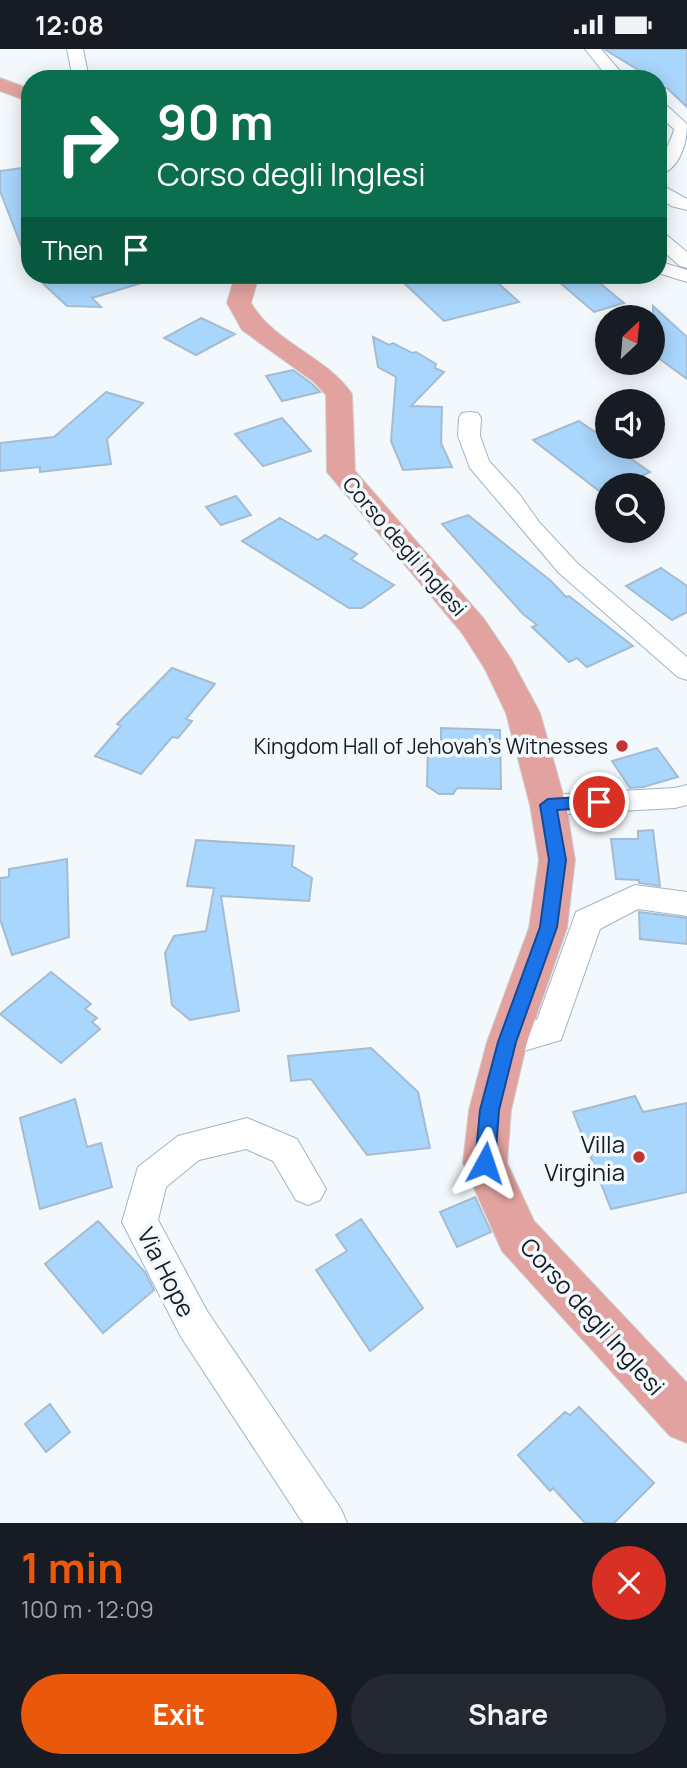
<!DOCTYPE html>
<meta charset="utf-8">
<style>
body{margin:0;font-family:Manrope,sans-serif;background:#242831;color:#f1f3f6;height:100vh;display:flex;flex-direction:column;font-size:26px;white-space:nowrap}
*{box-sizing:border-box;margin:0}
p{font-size:23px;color:#9ea1a6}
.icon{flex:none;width:38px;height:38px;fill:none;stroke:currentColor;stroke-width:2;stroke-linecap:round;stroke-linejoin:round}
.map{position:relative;height:1474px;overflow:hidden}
.details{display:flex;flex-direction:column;background:#171b24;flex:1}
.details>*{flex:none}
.guide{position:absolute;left:21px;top:21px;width:646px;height:214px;border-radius:28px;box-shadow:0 4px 18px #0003;background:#0b6e4f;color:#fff;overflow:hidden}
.needle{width:46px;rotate:26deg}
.controls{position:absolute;left:595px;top:256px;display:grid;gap:14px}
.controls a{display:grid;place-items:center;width:70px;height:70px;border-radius:50%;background:#171b24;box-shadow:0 4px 18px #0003;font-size:35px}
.pin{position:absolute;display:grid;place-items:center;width:60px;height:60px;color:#fff;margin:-30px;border:4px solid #fff;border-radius:50%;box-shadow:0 2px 7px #0007}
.me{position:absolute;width:77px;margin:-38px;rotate:5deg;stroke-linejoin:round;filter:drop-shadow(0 0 5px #0008)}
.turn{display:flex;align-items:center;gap:24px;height:147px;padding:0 21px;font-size:32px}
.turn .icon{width:91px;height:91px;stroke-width:2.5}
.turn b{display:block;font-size:49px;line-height:60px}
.then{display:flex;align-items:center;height:66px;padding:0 21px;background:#0003;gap:14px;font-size:26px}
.round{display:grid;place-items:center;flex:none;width:74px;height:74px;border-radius:37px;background:#242831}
.summary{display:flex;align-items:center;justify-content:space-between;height:119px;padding:0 21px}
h1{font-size:42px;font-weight:700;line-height:52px;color:#ea580c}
.cta{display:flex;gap:14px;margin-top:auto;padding:14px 21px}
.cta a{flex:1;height:80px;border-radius:42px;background:#ea580c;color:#fff;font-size:28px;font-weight:700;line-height:80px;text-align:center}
.cta a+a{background:#242831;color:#f1f3f6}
.status{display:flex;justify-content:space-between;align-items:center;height:49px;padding:0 35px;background:#171b24;direction:ltr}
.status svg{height:19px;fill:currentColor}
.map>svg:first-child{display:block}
.building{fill:#a9d6fd;stroke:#a5bcd0;stroke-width:2}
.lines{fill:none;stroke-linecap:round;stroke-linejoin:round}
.minor-casing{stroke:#9eb5ca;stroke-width:2}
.major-casing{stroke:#d0d2d3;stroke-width:2}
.minor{fill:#fff;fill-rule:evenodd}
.major{fill:#e2a3a0;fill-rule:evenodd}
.route{fill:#1a73e8;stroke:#114b97;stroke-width:2}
.poi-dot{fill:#c33437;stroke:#f3f8fc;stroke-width:2.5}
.labels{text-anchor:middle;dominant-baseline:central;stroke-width:7;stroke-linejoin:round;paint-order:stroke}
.street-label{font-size:21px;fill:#141d24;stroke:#f3f8fc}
.poi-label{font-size:21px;fill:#141d24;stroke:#f3f8fc;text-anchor:end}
.near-poi-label{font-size:24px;fill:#141d24;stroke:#f3f8fc;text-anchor:end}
.near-street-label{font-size:24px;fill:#141d24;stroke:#f3f8fc}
</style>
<div class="status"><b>12:08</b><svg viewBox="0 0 49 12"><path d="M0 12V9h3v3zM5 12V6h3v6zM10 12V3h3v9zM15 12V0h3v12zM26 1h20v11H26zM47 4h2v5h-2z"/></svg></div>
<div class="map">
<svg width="687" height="1474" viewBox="0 0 687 1474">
<rect width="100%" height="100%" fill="#f3f8fc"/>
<path class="building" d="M604,0H687V58L667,39L658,41V30H653Z
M30,118V214H28L0,142V122Z
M34,226H150L151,231L92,249L101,258L67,257Z
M431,226H489L519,253L444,272L403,233Z
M551,226H590L624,254L594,263Z
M653,257L687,288V330L653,305Z
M201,269L235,285L196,306L164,289Z
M373,288L389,296L393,294L412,304L416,303L436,315L435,319L444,323L411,357L442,358L441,394L452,418L403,421L391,392L396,328L378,318Z
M293,321L312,335L320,343L282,352L266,327Z
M106,343L143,354L107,390L111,415L40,423V418L0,422V394L54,388Z
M282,369L311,402L263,417L235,385Z
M579,372L607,391V397H613L650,423L623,436H607V443L603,445L533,391Z
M236,447L251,466L221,476L206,458Z
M468,466L551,532L566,548L569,547L633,597L587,618L577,609L569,613L532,578L537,576L523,565L442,475Z
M280,469L318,491L325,486L357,505L351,510L394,536L362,559H349L242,492Z
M661,519L687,537V563L672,571L626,537Z
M172,619L215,635L186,670L192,672L178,689L172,688L141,725L95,707L121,677L117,675Z
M441,679L500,681L501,740L457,739L453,745H439L427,737L428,697L441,698Z
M657,699L678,728L643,738L630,739L612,712Z
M653,781L660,837L639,834V831L616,830L611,790H638V782Z
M196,791L294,797L292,817L312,829L309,852L221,847L239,962L190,971L172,956L165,904L174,887L206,882L214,839L187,837Z
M67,810L69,888L12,906L0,870V829L9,828V820Z
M639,863L687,869V895L640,890Z
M51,923L91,955L85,960L97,969L92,973L100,980L61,1014L0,965Z
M371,999L418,1043L430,1099L367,1106L311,1030L291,1032L288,1007Z
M635,1047L643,1063L687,1054V1143L611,1160L573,1063Z
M75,1050L87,1098L101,1094L112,1138L40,1160L20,1069Z
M475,1148L491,1183L457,1198L440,1163Z
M361,1170L423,1259L370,1302L316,1221L347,1202L336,1186Z
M98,1172L145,1223L154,1241L103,1284L45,1215Z
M50,1355L70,1383L46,1403L25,1375Z
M579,1358L654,1434L614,1474H585L553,1439L550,1442L518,1406L565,1363L570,1366Z"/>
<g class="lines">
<defs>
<path id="minor" d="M67,0H83L89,30H73Z
M585,0H601L627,30H609Z
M658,52L664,54L687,75C687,94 680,121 658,126C658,108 670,98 674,80L658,66Z
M658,134L687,150V161L671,157L658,147Z
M658,182L664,184L687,203V219L680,217L658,198Z
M658,212L687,221V233L658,224Z
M470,363L478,364L481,369L480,387L489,412L520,446L539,473L577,514L687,608V631L678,628L559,524L470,419L458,387L459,369L462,364Z
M687,736V756L675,759L548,766L538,763L534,756L538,749L548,746L675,739Z
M635,836L687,843V867L638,860L600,880L561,991L507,1007L496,1003L491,993L496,983L537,971L576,863Z
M247,1069L297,1090L326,1140L320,1151L308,1156L296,1151L273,1112L246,1100L199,1111L166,1138L158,1171L207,1262L341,1460L347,1474H303L181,1288L122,1173L138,1118L178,1087Z"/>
<path id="major" d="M0,29L30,40V53L0,42Z
M235,226H259L251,254C274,294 326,307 352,345L355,422L484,570L511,610L540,664L566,756L575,811L567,879L527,993L511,1061L507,1114L534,1172L687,1334V1394L670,1387L502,1202L463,1114L469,1061L487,993L529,879L539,811L530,756L506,664L485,620L462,584L327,423L326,346L314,333L242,281L227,254Z"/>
</defs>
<use href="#minor" class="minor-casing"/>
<use href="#major" class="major-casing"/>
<use href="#minor" class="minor"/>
<use href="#major" class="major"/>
</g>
<path class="route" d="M599,747L605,749L607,753L605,758L557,761L566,811L557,878L516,993L499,1061L495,1114L492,1120L485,1123L478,1120L475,1114L480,1061L498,993L540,878L549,811L540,756L548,750Z"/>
<g class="poi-dot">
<circle cx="622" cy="697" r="7"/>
<circle cx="639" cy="1108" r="7"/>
</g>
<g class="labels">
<g class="street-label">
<text transform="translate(405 497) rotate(49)">Corso degli Inglesi</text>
</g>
<g class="poi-label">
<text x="608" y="697">Kingdom Hall of Jehovah's Witnesses</text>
</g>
<g class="near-poi-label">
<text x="625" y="1094">Villa<tspan x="625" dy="28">Virginia</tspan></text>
</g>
<g class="near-street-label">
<text transform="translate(167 1223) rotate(63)">Via Hope</text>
<text transform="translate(593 1267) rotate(48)">Corso degli Inglesi</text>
</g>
</g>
</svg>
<div class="controls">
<a><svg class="needle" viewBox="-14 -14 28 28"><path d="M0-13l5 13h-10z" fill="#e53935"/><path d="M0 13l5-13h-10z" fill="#9ea1a6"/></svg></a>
<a><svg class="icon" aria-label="sound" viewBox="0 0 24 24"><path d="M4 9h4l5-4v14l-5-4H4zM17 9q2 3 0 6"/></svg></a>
<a><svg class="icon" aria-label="search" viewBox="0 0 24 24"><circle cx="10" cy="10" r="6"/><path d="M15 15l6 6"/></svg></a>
</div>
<div class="pin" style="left:599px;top:753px;background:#d93025"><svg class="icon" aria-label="arrive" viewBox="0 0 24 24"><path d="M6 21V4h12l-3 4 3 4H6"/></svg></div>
<svg class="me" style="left:485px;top:1114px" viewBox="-20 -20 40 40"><path d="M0-17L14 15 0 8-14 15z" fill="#1a73e8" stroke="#fff" stroke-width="4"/></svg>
<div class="guide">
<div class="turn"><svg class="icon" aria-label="right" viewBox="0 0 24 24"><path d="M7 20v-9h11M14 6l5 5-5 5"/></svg><div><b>90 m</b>Corso degli Inglesi</div></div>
<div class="then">Then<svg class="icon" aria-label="arrive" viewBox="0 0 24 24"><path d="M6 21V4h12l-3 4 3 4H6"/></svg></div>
</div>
</div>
<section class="details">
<div class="summary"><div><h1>1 min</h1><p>100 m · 12:09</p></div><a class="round" style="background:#d93025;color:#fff"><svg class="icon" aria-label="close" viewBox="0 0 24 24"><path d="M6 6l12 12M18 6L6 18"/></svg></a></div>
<div class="cta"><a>Exit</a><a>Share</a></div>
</section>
